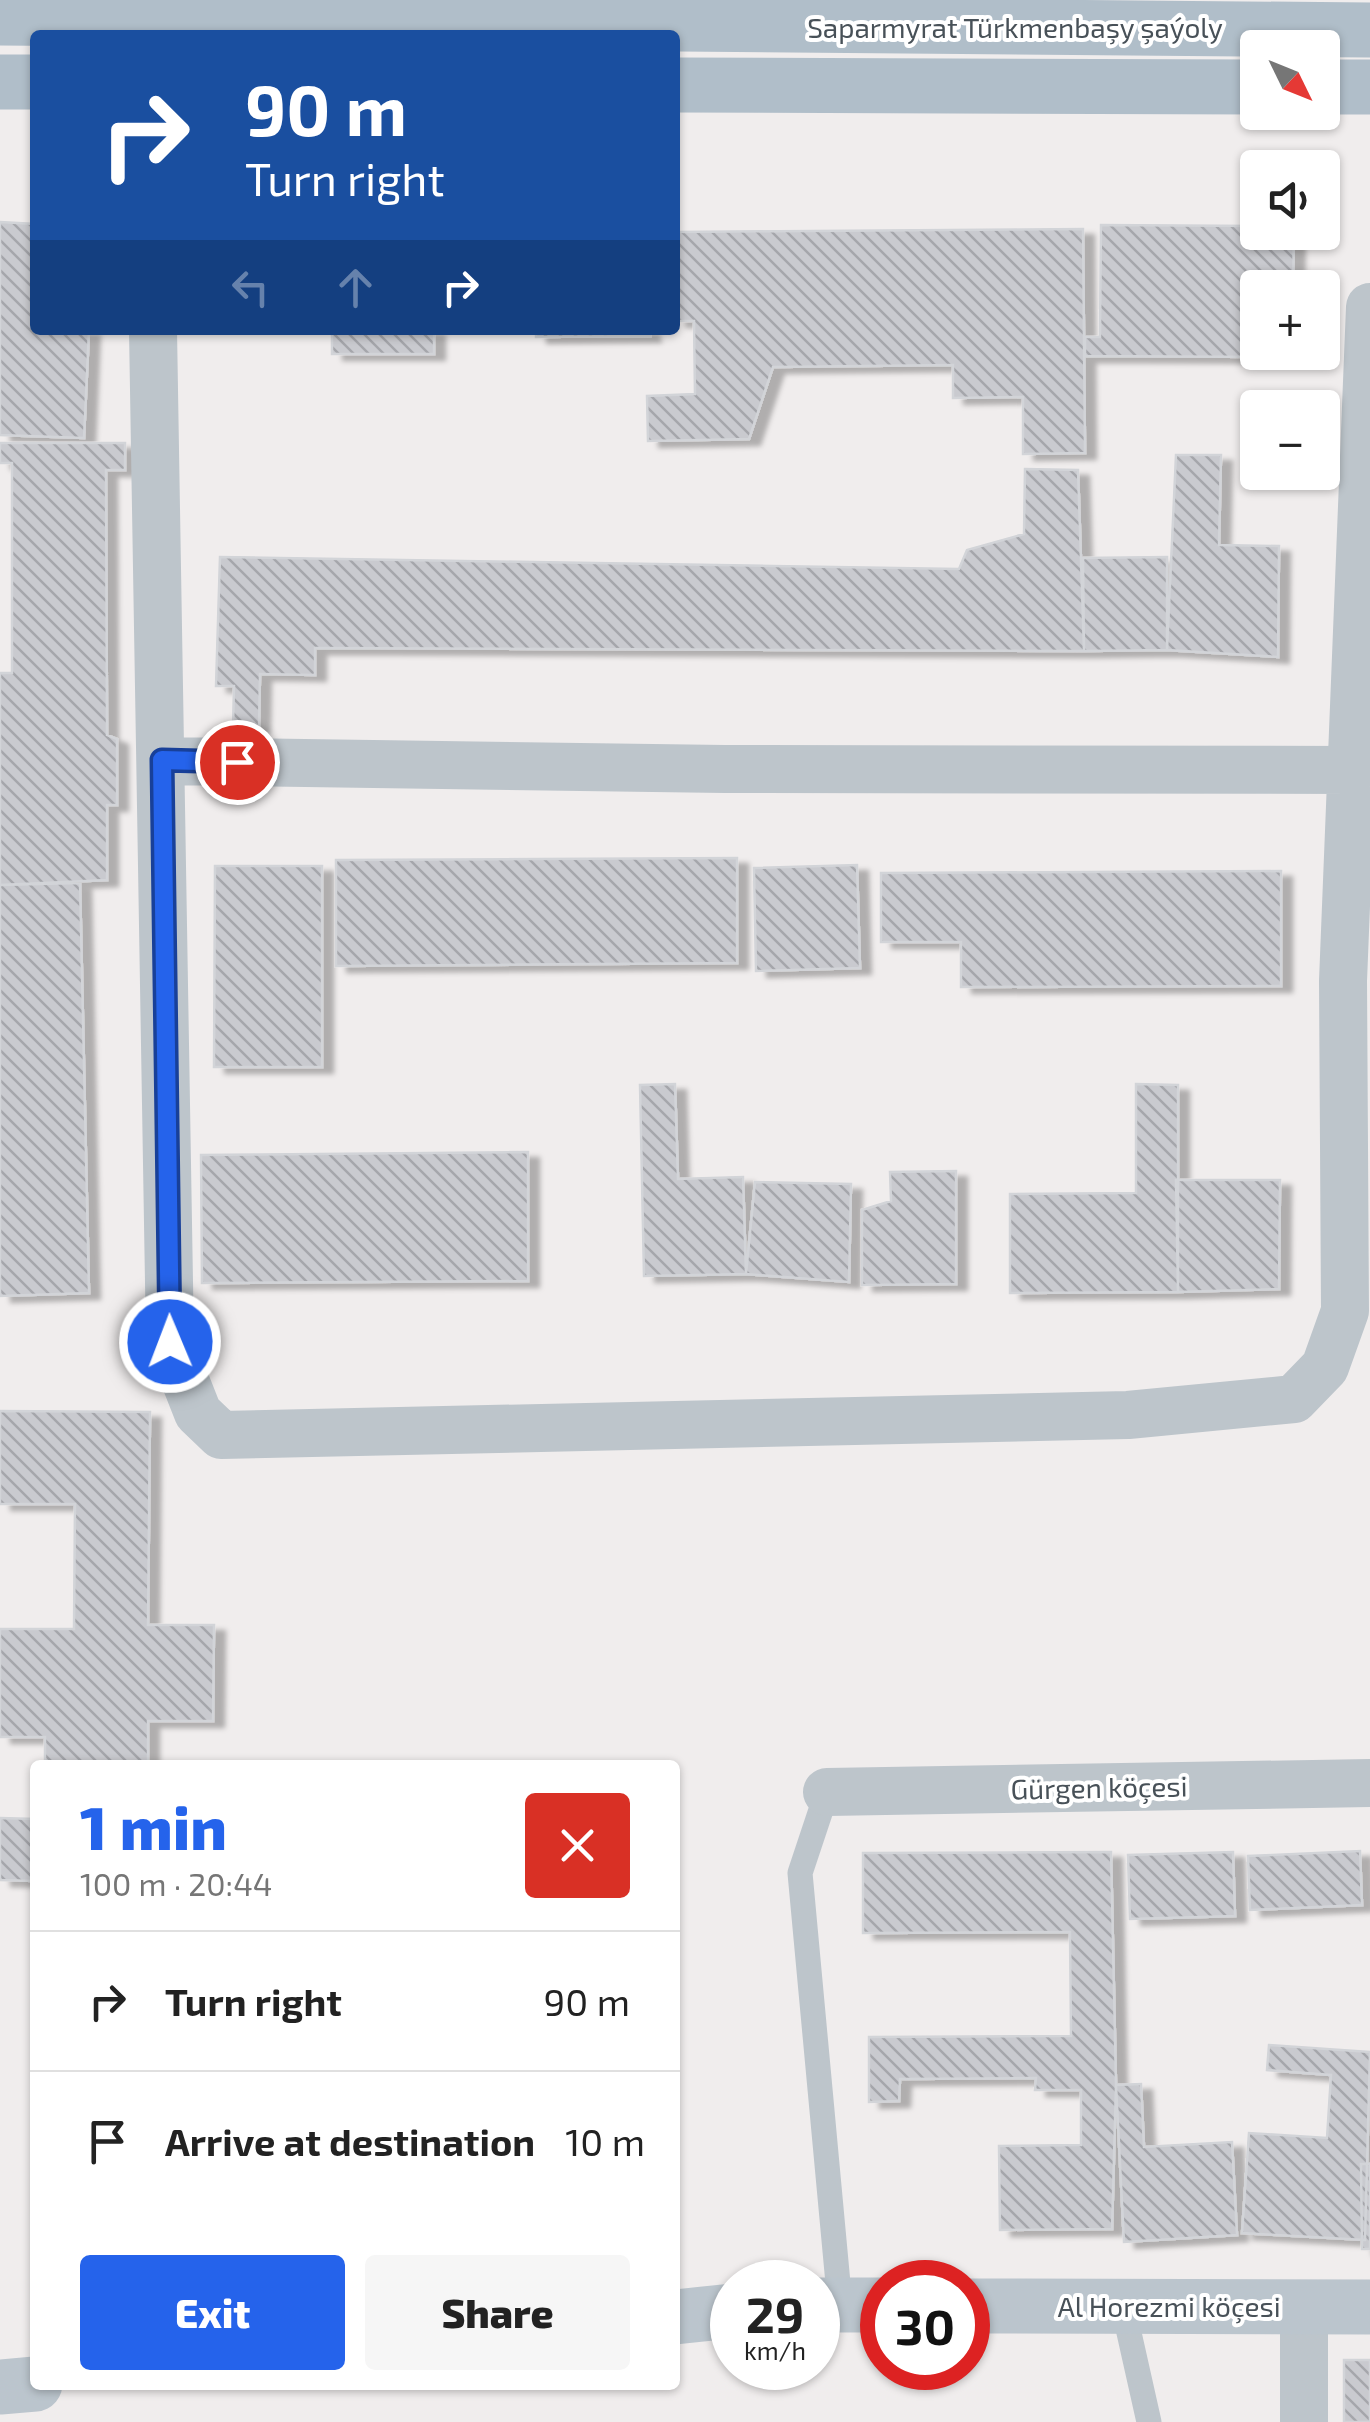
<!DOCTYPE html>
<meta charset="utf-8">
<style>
body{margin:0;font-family:"Exo 2",sans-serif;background:#f6f6f6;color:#222;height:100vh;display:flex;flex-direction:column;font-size:38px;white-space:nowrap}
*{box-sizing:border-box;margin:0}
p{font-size:32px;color:#767676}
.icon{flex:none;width:55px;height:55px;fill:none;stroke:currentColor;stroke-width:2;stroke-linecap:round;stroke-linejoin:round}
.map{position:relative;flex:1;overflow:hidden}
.details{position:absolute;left:30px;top:1760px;width:650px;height:630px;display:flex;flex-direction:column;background:#fff;border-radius:10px;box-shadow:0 2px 8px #0004}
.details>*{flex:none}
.banner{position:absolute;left:30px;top:30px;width:650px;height:305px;border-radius:10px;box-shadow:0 2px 8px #0004;background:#1a4fa0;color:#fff;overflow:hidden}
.needle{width:65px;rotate:133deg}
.fabs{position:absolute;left:1240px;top:30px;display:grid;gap:20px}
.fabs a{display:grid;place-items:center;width:100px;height:100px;border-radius:10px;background:#fff;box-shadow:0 2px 8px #0004;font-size:50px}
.speed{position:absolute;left:710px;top:2260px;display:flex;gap:20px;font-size:50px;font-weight:700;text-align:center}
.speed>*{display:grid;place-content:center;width:130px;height:130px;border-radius:50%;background:#fff;box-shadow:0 2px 8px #0004;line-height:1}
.speed small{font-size:25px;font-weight:400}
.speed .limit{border:15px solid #d22;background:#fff;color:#111}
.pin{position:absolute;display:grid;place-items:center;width:85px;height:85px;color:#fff;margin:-42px;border:5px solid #fff;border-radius:50%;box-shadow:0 2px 10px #0007}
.me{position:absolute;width:110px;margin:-55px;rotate:359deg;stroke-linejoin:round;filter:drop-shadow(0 0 8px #0008)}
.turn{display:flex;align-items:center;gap:35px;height:210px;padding:0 50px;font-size:45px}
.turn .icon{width:130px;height:130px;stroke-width:2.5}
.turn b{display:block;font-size:70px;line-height:85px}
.lanes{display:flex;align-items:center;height:95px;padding:0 50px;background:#0003;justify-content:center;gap:50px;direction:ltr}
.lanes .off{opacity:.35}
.round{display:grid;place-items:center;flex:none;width:105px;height:105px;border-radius:10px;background:#f6f6f6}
.summary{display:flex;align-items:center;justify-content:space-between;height:170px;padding:0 50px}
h1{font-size:60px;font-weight:800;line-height:75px;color:#2563eb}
.cta{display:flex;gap:20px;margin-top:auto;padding:20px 50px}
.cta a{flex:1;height:115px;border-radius:10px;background:#2563eb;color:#fff;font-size:40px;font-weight:800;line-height:115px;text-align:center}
.cta a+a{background:#f6f6f6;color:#222}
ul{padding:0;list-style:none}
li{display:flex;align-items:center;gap:30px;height:140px;padding:0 50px;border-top:2px solid #e0e0e0}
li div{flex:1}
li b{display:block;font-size:38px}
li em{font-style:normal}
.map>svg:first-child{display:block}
.building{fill:url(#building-back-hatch);stroke:#d2d4d8;stroke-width:2.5;filter:url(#shadow)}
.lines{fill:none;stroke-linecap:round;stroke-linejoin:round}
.lane{stroke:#bdc5cb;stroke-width:25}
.street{stroke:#bdc5cb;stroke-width:48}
.secondary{stroke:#bbc5cd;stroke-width:55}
.primary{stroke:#b0bec9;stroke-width:55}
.route-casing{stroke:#184099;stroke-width:25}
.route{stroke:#2563eb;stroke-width:18}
.labels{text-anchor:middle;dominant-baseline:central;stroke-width:8;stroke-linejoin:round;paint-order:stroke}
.street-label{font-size:28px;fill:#485158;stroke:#fff}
</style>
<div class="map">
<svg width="1370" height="2422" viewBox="0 0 1370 2422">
<defs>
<pattern id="building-back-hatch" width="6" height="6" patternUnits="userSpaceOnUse" patternTransform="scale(2.5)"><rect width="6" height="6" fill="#c9cacf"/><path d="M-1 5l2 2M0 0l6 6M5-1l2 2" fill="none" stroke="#a5a6ab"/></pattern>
<filter id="shadow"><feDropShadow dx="11" dy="6" stdDeviation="2.5" flood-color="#0004"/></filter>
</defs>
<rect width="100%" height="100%" fill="#f0eded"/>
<path class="building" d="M0,222L35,224V330H89L84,438L0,435Z
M1101,225L1258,226V232H1294L1293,288H1258V352H1293L1292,357L1085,356V337H1100Z
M1083,229L1085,453L1023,454V397L953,398V365L773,367L749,439L648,441L647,396L695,394L694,321H675V232Z
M332,330H434V354H332Z
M536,330H648L650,336L536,337Z
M0,443H125V470H106L107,735L117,739V805H107V880L0,885V673H12V463H0Z
M1176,455H1221L1219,545L1279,546L1278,657L1167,650Z
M1025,469L1078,470L1084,651L315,648V675L260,674L259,727H233L234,686H216L220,557L959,569L967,550L1024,534Z
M1167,557V650L1084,651L1083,558Z
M737,858V963L336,966V860Z
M857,865L860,968L756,971L754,868Z
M215,866H322V1067H214Z
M1281,871V986L961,987V942H881V873Z
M80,883L89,1293L0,1296V885Z
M675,1084L678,1179L743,1177L746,1274L644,1276L640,1085Z
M1136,1084L1178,1085V1292L1010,1293V1194L1136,1193Z
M528,1152V1281L202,1283L201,1155Z
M956,1171V1284L862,1285V1210L891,1201L890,1172Z
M1176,1180H1280L1279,1289L1178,1292Z
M755,1182L851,1184L849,1282L746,1274Z
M0,1411L150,1412L148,1625H214L213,1721H148V1765H45V1737H0V1629H74L75,1504H0Z
M0,1818L35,1819V1881L0,1880Z
M1360,1851L1362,1905L1250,1910L1248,1856Z
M1111,1852L1116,2085L1112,2229L1000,2230L999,2146L1081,2145V2090H1035L1036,2078L900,2079L899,2101L869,2102V2037L1071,2036L1070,1932L863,1933V1853Z
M1233,1852L1235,1916L1130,1919L1128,1855Z
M1269,2045L1370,2052L1365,2240L1242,2233L1249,2133L1327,2138L1331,2075L1267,2070Z
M1141,2084L1144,2147L1232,2142L1237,2235L1124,2242L1116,2085Z
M1361,2164H1370V2249H1362Z
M1344,2360H1370V2422H1344Z"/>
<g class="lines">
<path class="lane" d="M827,1792L800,1873L840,2305
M1123,2306L1149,2422"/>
<path class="street" d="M153,330L170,1342L198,1413L221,1435L1128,1415L1294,1399L1325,1367L1345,1311L1343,981L1370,307
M162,761L725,769L1352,770
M827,1792L1370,1783
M1304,2307V2422"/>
<path class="secondary" d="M818,2305H882
M968,2306L1370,2307
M675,2317L732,2311
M0,2387L35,2384"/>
<path class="primary" d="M0,18L1370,30
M0,82H35
M675,85L1258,87
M1322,87H1370"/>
</g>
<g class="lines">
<defs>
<path id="route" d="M170,1342L162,760L237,762"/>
</defs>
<use href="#route" class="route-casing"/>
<use href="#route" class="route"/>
</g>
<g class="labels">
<g class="street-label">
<text x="1015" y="27">Saparmyrat Türkmenbaşy şaýoly</text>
<text transform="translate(1099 1787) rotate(-1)">Gürgen köçesi</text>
<text x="1169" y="2306">Al Horezmi köçesi</text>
</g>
</g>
</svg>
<div class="fabs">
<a><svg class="needle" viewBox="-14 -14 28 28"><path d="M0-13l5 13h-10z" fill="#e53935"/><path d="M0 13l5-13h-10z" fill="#767676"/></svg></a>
<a><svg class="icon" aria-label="sound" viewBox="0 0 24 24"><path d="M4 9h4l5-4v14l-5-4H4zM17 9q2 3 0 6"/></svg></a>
<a>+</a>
<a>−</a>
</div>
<div class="speed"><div>29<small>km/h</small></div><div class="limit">30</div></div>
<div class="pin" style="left:237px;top:762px;background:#d93025"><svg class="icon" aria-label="arrive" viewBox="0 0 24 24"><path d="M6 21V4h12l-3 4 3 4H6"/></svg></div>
<svg class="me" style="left:170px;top:1342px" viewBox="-20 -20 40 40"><circle r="17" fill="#2563eb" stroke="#fff" stroke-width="3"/><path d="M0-11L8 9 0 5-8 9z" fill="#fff"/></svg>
<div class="banner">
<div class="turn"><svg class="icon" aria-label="right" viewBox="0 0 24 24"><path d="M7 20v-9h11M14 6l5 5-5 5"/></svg><div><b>90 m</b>Turn right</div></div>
<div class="lanes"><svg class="icon off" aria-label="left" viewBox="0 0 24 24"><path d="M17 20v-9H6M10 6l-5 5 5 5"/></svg><svg class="icon off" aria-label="ahead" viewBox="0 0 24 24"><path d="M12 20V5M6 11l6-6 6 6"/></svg><svg class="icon" aria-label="right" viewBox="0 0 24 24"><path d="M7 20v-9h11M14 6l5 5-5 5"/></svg></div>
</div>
<section class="details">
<div class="summary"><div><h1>1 min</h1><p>100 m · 20:44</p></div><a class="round" style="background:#d93025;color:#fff"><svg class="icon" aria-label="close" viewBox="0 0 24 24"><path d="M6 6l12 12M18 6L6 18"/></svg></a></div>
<ul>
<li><svg class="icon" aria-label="right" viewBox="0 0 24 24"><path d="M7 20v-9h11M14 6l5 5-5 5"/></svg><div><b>Turn right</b></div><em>90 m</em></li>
<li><svg class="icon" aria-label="arrive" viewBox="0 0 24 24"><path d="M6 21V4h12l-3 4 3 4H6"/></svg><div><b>Arrive at destination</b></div><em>10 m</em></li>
</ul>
<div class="cta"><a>Exit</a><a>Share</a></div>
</section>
</div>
